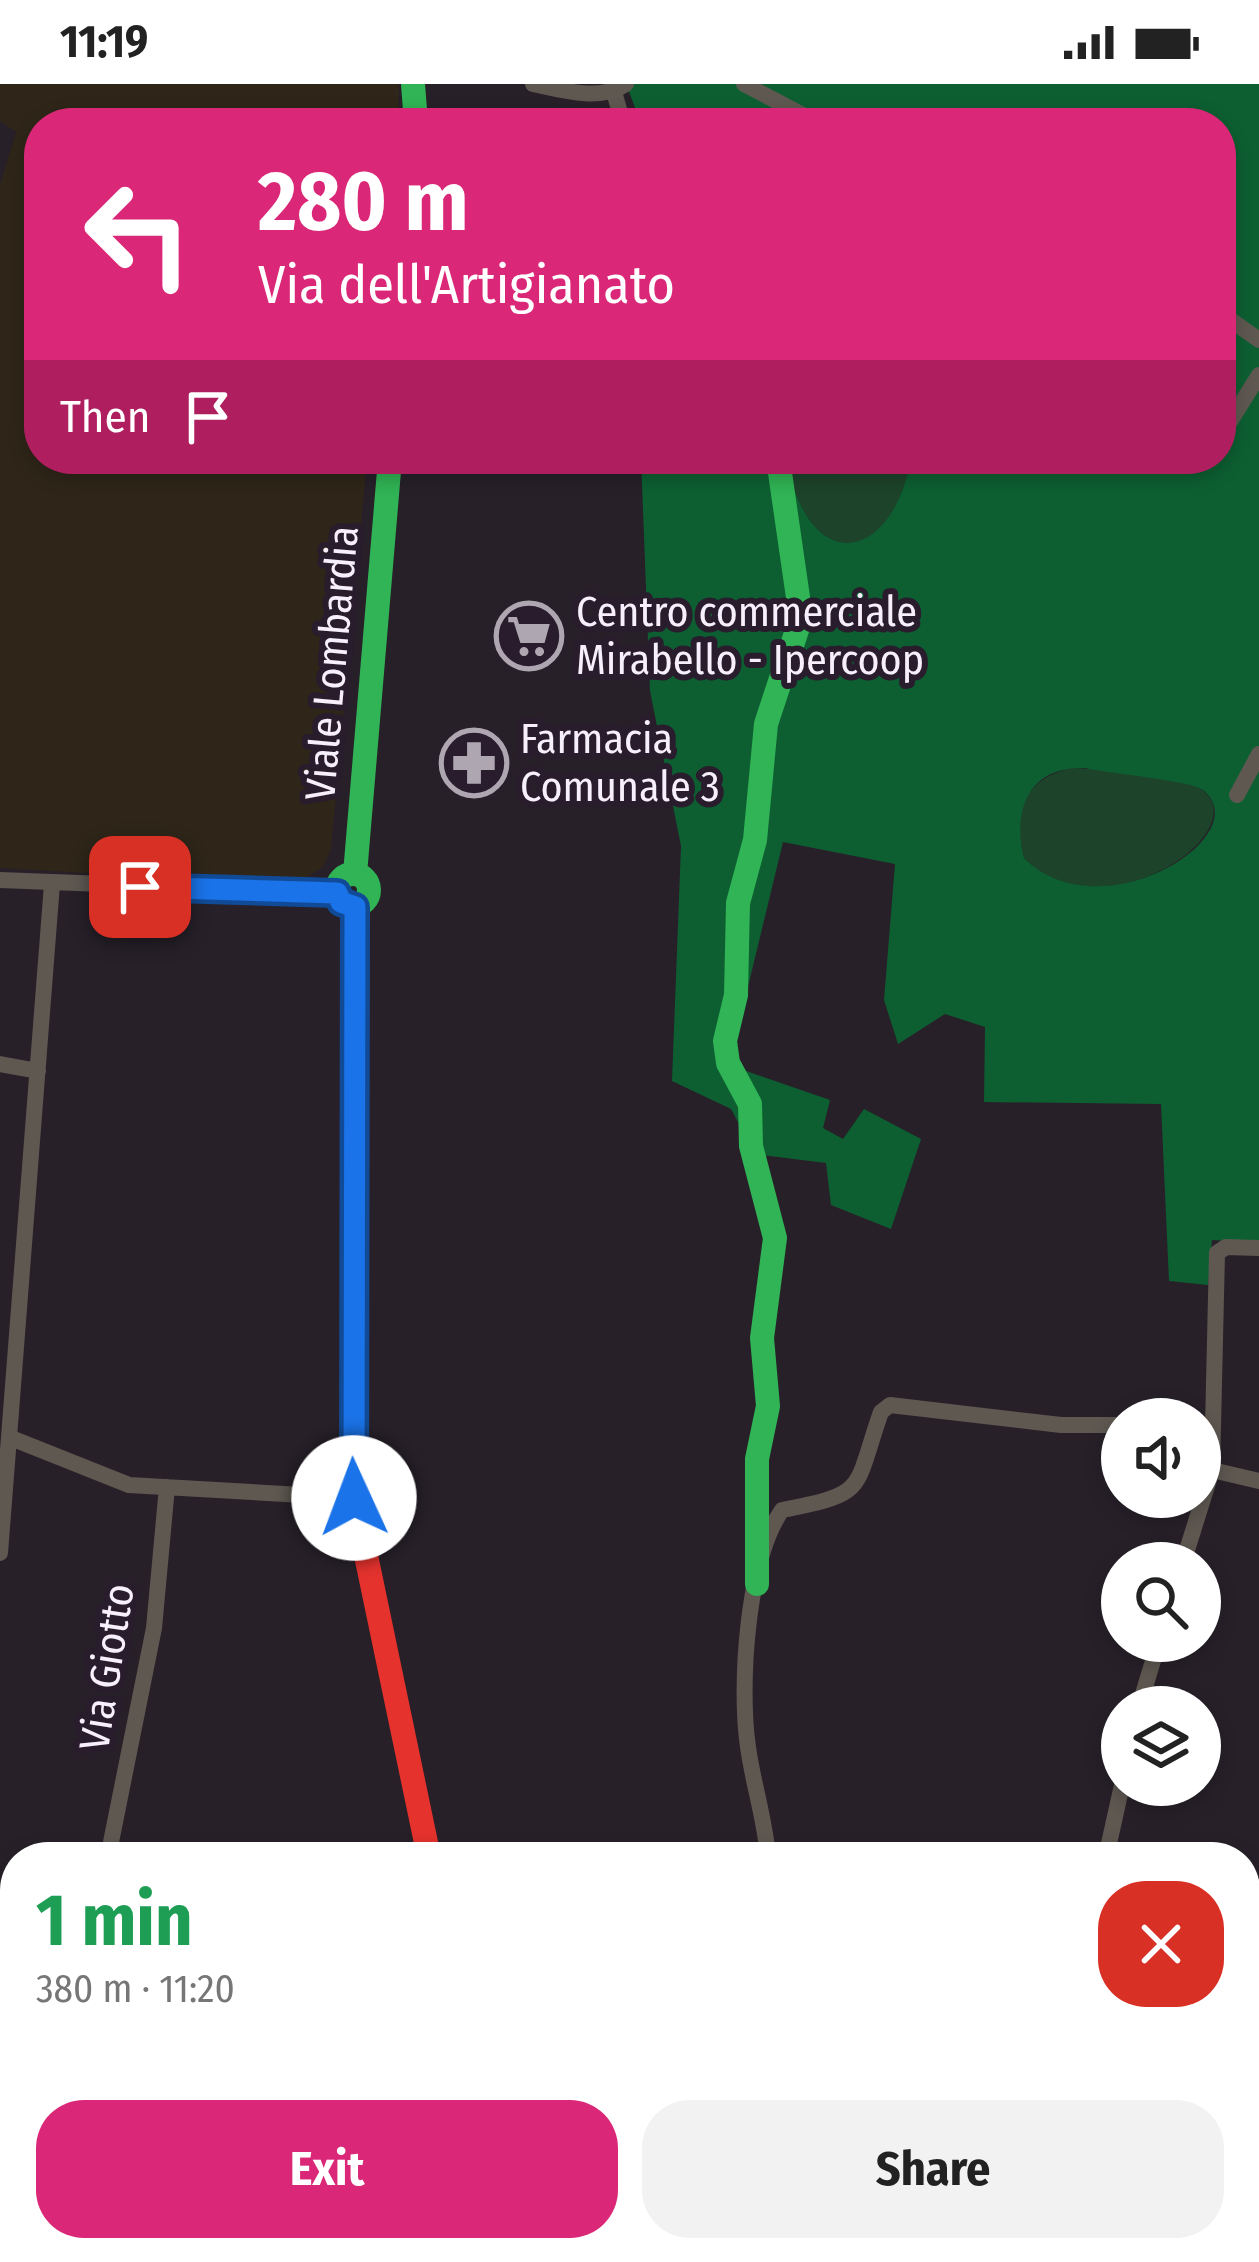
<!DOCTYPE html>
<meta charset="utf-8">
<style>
body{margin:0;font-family:"Fira Sans Condensed",sans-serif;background:#f2f2f2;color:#222;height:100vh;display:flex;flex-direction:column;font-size:45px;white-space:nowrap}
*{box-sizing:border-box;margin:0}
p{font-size:39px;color:#767676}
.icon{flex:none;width:66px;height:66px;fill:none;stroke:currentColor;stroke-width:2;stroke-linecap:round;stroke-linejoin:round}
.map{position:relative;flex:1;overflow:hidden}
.details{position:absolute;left:0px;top:1758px;width:1260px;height:420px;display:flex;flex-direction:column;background:#fff;border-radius:48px 48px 0 0;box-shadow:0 6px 18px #0003}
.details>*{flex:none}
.top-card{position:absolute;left:24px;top:24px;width:1212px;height:366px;border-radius:48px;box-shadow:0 6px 18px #0003;background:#db2777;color:#fff;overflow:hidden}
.tools{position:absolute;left:1101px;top:1314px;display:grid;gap:24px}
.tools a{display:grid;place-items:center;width:120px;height:120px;border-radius:50%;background:#fff;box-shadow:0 6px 18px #0003;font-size:60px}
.pin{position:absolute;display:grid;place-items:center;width:102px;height:102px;color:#fff;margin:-51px;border-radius:24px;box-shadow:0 6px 18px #0006}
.me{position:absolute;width:132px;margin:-66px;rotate:358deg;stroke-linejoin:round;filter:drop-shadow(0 0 9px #0008)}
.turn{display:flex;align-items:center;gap:42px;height:252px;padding:0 36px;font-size:54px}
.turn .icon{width:156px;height:156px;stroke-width:2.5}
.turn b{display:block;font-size:84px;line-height:102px}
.then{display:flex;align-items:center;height:114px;padding:0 36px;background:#0003;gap:24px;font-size:45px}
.round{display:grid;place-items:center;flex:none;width:126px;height:126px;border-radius:48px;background:#f2f2f2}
.headline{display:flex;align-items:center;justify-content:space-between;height:204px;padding:0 36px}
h1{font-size:72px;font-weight:700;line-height:90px;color:#1e9e55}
.cta{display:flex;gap:24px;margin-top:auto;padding:24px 36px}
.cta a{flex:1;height:138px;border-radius:48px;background:#db2777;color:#fff;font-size:48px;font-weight:700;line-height:138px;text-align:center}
.cta a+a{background:#f2f2f2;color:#222}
.status{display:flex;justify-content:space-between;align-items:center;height:84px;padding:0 60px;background:#fff;direction:ltr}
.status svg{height:33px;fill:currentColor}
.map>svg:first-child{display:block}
.industrial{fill:#2f2619}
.green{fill:#1d432a}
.forest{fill:#0d5f32;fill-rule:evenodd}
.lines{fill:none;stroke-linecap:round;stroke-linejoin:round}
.street{stroke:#5e5851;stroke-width:16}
.fast{stroke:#30b455;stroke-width:24}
.slow{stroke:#ff9f0a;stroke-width:24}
.jam{stroke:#e5322d;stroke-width:24}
.route-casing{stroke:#114b97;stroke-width:30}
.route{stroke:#1a73e8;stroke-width:21}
.labels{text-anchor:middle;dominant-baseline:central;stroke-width:12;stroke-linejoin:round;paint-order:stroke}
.poi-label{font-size:42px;fill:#f7effb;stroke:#281c2d;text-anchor:start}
.street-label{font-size:42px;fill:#f7effb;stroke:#281c2d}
</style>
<div class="status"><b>11:19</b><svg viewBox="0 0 49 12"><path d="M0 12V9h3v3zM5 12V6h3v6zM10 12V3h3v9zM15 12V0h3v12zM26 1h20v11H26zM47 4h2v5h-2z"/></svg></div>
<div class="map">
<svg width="1259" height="2178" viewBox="0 0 1259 2178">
<rect width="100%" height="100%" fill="#272029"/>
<path class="industrial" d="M0,0H399L398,39H39V375H367L331,765L323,783L293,801L0,784V101L16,48L0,37Z"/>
<path class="green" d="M787,375H911C892,482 807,491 787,375Z
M1072,684C1097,684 1182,694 1201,705C1259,745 1106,854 1024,774C1013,728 1023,695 1072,684Z
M137,2163H297L304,2178H137L131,2166Z"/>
<path class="forest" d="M626,0H1259V1159L1212,1156L1208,1201L1169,1197L1161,1020L984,1018L985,943L945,930L898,960L884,916L895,780L783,758L729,981L830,1016L823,1044L843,1055L864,1025L921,1055L891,1145L831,1121L826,1079L755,1070L731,1025L672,997L681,762L650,607L641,375H787C807,491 891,482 911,375H1221V39H641ZM1085,684C1111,690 1188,696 1203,706C1259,751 1102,851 1024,774C1012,725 1029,682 1085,684Z"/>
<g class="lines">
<path class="street" d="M533,0C562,6 600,18 626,0
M744,0L818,39
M614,8L623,39
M1221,229L1259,256
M1221,352L1259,291
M1237,711L1259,670
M0,796L337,809
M0,980L38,987
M11,1354L129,1401L354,1414
M1212,1386L1259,1397
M0,1469L52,800
M1183,1479L1212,1386L1217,1169L1226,1163L1259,1164
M1139,1623L1159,1557
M108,1773L154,1544L167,1403
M768,1773C765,1735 753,1700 748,1663C739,1602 747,1476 782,1426C869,1409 853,1408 881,1328L890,1321L1061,1341H1122
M1106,1773L1122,1701
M0,1827L15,1828
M0,1984L15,1986
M806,2163V2178
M1,2178L5,2030L15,2008"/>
<path class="fast" d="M413,0L416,39
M337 806a16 16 0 1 1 32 0a16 16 0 1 1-32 0Z
M355,790L390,375
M757,1500V1375L768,1322L762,1254L775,1154L751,1062L750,1020L728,979L725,957L736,911L738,819L755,756L766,640L801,534L778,375
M509,2163L512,2178
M643,2178L710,2163"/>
<path class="slow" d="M1245,2121H1259"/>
<path class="jam" d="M355,823L354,1414L429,1773"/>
</g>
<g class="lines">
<defs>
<path id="route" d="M140,803L337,809L341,818L355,823L354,1414"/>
</defs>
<use href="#route" class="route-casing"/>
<use href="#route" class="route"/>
</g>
<defs>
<symbol id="supermarket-ring" viewBox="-11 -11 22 22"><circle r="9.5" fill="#281c2d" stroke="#aea7b2" stroke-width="1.5"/><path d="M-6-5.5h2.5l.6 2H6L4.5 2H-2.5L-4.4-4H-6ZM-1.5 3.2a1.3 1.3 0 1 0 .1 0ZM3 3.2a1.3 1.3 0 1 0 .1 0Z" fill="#aea7b2"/></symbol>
<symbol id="pharmacy-ring" viewBox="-11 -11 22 22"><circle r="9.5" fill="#281c2d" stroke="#aea7b2" stroke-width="1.5"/><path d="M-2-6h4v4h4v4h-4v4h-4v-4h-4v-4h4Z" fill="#aea7b2"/></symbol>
</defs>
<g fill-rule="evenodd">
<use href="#supermarket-ring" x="491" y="514" width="76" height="76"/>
<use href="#pharmacy-ring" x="436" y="641" width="76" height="76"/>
</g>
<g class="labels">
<g class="poi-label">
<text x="576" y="528">Centro commerciale<tspan x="576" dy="48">Mirabello - Ipercoop</tspan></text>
<text x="520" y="655">Farmacia<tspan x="520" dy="48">Comunale 3</tspan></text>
</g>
<g class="street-label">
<text transform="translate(332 579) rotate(-85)">Viale Lombardia</text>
<text transform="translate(107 1583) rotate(-81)">Via Giotto</text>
</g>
</g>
</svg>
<div class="tools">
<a><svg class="icon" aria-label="sound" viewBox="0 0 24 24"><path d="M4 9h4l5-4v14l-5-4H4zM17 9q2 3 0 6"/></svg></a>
<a><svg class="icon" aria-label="search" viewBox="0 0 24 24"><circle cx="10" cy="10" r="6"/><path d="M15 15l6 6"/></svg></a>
<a><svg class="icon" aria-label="layers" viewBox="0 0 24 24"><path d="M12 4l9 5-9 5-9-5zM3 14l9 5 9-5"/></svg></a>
</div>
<div class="pin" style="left:140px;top:803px;background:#d93025"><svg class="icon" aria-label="arrive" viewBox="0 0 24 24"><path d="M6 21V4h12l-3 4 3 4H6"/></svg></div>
<svg class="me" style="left:354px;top:1414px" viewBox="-20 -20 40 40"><circle r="19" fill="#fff"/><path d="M0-13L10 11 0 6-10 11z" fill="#1a73e8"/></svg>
<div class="top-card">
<div class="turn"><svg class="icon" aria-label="left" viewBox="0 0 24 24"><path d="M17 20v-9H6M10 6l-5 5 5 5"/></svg><div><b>280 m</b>Via dell'Artigianato</div></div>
<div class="then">Then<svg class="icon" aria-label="arrive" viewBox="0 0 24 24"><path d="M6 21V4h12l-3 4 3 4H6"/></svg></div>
</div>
<section class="details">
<div class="headline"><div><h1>1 min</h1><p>380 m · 11:20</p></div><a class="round" style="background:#d93025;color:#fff"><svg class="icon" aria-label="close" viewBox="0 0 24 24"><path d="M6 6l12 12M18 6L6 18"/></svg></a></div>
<div class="cta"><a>Exit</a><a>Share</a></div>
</section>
</div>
